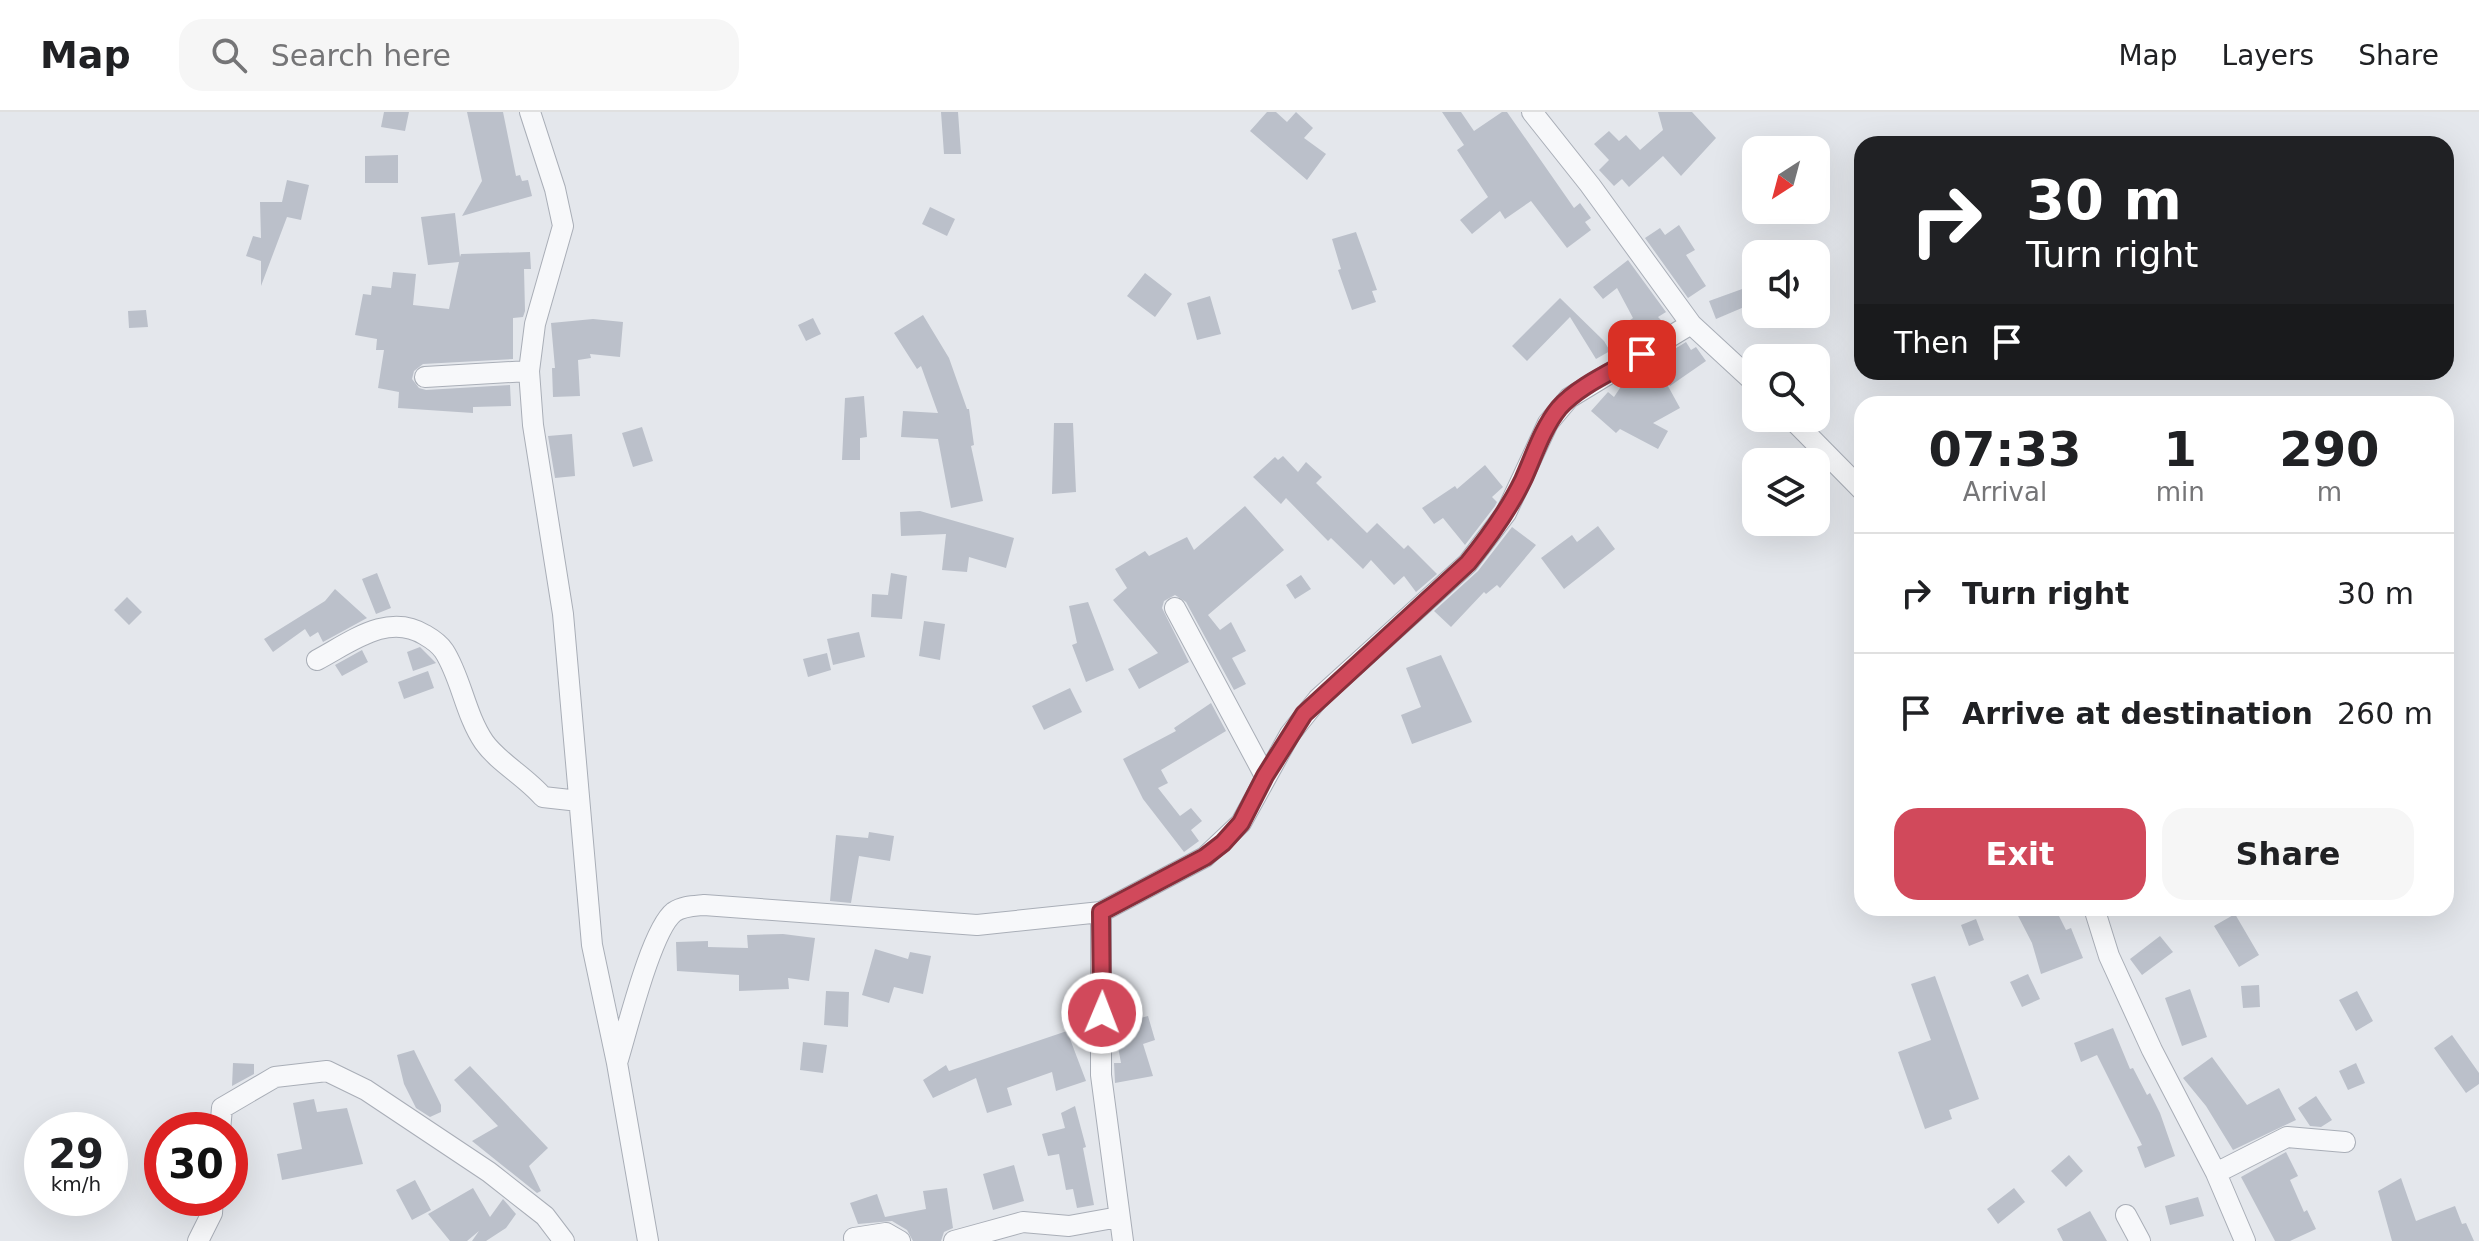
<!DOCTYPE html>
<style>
body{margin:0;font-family:"DejaVu Sans",sans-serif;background:#f6f6f6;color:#202124;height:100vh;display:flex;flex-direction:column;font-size:30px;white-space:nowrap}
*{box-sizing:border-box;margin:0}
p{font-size:26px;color:#757577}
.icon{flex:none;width:44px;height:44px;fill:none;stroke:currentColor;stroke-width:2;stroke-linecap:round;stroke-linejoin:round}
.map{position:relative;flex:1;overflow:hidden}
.sheet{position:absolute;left:1854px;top:284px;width:600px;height:520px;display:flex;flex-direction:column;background:#fff;border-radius:24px;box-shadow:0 8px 32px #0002}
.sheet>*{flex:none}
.banner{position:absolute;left:1854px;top:24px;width:600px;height:244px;border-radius:24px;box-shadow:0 8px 32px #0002;background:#202124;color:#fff;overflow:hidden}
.needle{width:52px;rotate:216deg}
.fabs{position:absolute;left:1742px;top:24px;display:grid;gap:16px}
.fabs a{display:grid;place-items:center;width:88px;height:88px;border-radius:16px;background:#fff;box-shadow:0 8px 32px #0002;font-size:40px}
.speed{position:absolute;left:24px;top:1000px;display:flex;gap:16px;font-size:40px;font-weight:700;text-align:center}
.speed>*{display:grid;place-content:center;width:104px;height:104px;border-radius:50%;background:#fff;box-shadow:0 8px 32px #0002;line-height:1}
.speed small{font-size:20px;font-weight:400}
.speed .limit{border:12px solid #d22;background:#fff;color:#111}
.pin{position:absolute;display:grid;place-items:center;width:68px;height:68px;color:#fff;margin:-34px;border-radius:16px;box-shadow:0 4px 12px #0006}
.me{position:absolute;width:88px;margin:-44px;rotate:1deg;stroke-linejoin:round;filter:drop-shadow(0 0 6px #0008)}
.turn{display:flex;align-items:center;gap:28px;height:168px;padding:0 40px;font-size:36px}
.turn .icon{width:104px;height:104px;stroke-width:2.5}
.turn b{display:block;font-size:56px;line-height:68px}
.then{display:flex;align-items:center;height:76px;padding:0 40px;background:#0003;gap:16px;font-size:30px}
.eta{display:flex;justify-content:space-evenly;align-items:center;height:136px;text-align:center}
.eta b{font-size:48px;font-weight:600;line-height:56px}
.cta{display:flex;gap:16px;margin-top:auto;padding:16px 40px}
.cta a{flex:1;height:92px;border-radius:24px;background:#d1495b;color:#fff;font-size:32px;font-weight:600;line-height:92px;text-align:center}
.cta a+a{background:#f6f6f6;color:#202124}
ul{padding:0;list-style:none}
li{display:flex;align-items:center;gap:24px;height:120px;padding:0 40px;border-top:2px solid #e0e0e0}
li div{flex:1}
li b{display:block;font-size:30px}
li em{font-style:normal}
header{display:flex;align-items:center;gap:48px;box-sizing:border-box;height:112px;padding:0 40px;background:#fff;border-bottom:2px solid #e0e0e0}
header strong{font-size:38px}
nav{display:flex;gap:44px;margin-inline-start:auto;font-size:28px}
.search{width:560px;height:72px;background:#f6f6f6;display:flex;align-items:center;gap:20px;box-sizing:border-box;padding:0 28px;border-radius:24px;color:#757577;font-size:30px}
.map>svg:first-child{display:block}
.building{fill:#bbc0ca}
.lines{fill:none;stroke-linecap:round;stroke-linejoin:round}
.minor-casing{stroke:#a9aeb7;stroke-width:22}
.minor{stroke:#f7f8fa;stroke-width:20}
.route-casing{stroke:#882f3b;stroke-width:20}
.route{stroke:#d1495b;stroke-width:14}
</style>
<header>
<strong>Map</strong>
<div class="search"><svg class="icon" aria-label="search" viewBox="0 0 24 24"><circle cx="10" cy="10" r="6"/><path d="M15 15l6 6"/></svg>Search here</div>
<nav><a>Map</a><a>Layers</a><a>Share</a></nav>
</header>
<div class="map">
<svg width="2479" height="1129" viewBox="0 0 2479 1129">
<rect width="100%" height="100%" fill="#e4e7ec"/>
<path class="building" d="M384,0H409L405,19L381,15Z
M467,0H503L516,64L520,63L522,69L528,68L532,84L462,104L482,69Z
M941,0H958L961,42H944Z
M1267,0H1276L1287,10L1296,0L1313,16L1304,26L1326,42L1307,68L1250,19Z
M1442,0H1461L1474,19L1502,0H1507L1574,96L1580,91L1591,106L1585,110L1591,118L1567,136L1531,89L1505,107L1500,99L1472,122L1460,108L1488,85L1457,38L1464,33Z
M1658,0H1692L1716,26L1681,64L1663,44L1629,75L1622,67L1614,74L1599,58L1609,48L1594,32L1609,19L1619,29L1626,23L1640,38L1663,18Z
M398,43V71H365V44Z
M287,68L309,73L301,108L287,105L261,174V149L246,144L253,124L261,126L260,90H282Z
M930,95L955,107L947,124L922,112Z
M455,101L460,145L461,142L530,140L531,157H524L525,199L523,205L513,206V247L423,252L414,259L412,267L419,276L426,278L510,273L511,294L473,295V301L398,296L399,280L378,276L384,238H376L377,227L355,223L363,182L371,183L372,174L391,176L393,160L416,162L413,193L449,197L459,150L428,153L421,105Z
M1679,113L1695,138L1686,143L1706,174L1688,186L1645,126L1660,116L1665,123Z
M1356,120L1377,178L1372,179L1376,190L1352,198L1338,158L1341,157L1332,127Z
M1628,148L1666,200L1658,205L1661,208L1632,225L1623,213L1633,206L1617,176L1603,187L1593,175Z
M1145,161L1172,182L1155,205L1127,184Z
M1756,172V190L1716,207L1709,189Z
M1210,184L1221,222L1197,228L1187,191Z
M1560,186L1604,229L1610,239L1596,247L1570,205L1527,249L1512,234Z
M146,198L148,215L129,216L128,199Z
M923,203L949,246L967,297H969L974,333L971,334L983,389L951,396L938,327L901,325L903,299L938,301L921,254L917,257L894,221Z
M813,206L821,222L806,229L798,213Z
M593,207L623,210L620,245L590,242L591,246L578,248L580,284L553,285L552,256H555L551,211Z
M1686,230L1691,238L1696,235L1706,249L1670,274L1652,251Z
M1636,261L1651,276L1663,265L1680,296L1653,311L1668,319L1658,337L1620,317L1616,321L1591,299L1608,280L1614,285L1626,267Z
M864,284L867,325L860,326V348H842L845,286Z
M1054,311H1073L1076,380L1052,382Z
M642,315L653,349L633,355L622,321Z
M572,322L575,364L555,366L548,324Z
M1283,344L1298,360L1306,350L1322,365L1316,371L1367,421L1377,411L1404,437L1408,433L1437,462L1416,480L1404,464L1394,473L1371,448L1363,457L1331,426L1328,429L1286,386L1281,392L1253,365L1275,345L1278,348Z
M1485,353L1503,375L1492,385L1497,390L1495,394L1465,433L1443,406L1434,412L1422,396L1455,374L1457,377Z
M1245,394L1284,438L1208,503L1220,518L1231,510L1246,539L1232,546L1246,572L1234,578L1186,490L1175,483L1164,489L1162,496L1189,550L1139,577L1128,557L1158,541L1113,488L1127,476L1115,457L1145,439L1149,444L1187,425L1194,438Z
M920,399L1014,426L1006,456L969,445L967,460L942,458L946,422L901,424L900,400Z
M1598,414L1615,437L1564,477L1541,446L1572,423L1577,430Z
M1512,415L1536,433L1500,476L1497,473L1486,482L1484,480L1451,515L1434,499L1478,459Z
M377,461L391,496L376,502L362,467Z
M891,461L907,464L902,507L871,505L872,482L888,483Z
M1301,463L1311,477L1295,487L1286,473Z
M335,477L367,506L323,530L318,520L310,525L305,517L273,540L264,527L325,489Z
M127,485L142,500L129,513L114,498Z
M1088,490L1114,558L1086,570L1072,533L1077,531L1069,494Z
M924,509L945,512L940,548L919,544Z
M859,520L865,545L833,553L827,527Z
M420,535L436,551L413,559L407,540Z
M362,538L368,550L342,564L335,553Z
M827,541L831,558L808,565L803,547Z
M1441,543L1472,610L1412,632L1401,603L1421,595L1406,556Z
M428,559L434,576L404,587L398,570Z
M1070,576L1082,600L1044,618L1032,594Z
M1211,591L1226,619L1161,658L1168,671L1158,676L1180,704L1191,696L1202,709L1191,718L1199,729L1184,740L1143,687L1123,647L1176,619L1174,616Z
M869,720L894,724L890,749L859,744L851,791L830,789L836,723L868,726Z
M2014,796H2055L2066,818L2071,816L2083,846L2041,862L2032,831Z
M2235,802L2259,843L2239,855L2214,814Z
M1976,807L1984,828L1969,834L1961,813Z
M783,822L815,826L809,869L788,866L789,877L739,879V863L677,859L676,830L708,829V835L748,836L747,823Z
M2160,824L2173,840L2142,863L2130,847Z
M875,837L908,847L910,840L931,844L923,882L894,875L889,891L862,883Z
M2028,862L2040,887L2022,895L2010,870Z
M1935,864L1979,987L1949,998L1952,1007L1925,1017L1898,940L1931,928L1911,872Z
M2259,873L2260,895L2243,896L2241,874Z
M2190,877L2207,925L2182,934L2165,886Z
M826,879L849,880L848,915L824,913Z
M2357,879L2373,909L2356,919L2339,888Z
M1148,904L1155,928L1143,932L1153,964L1115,971L1114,951H1121L1114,913Z
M2113,916L2130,957L2133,956L2147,983L2150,981L2160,1001L2175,1044L2145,1056L2137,1035L2142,1033L2097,943L2081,950L2074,931Z
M1067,919L1086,969L1056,979L1052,960L1007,976L1012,993L987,1001L976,966L933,986L923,968L946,953L949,959Z
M2452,923L2479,961V972L2466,981L2434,936Z
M803,930L827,933L823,961L800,958Z
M414,938L441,993V1000L430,1005L416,996L404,972L397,943Z
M2212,945L2247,993L2279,976L2296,1008L2233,1038L2206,994L2183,966Z
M233,951L254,952V962L232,974Z
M2356,951L2365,971L2348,978L2339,959Z
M470,954L548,1036L529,1054L541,1079L537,1081L472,1029L498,1014L454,968Z
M2316,984L2332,1008L2321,1015L2310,1014L2298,996Z
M314,987L317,1000L347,996L363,1052L282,1068L277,1042L302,1037L293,991Z
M1075,994L1086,1035L1083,1036L1094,1093L1077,1096L1073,1077L1066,1078L1059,1042L1048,1044L1042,1022L1065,1016L1061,1001Z
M2286,1040L2298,1064L2290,1068L2304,1100L2307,1098L2316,1117L2290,1129H2275L2241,1065Z
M2069,1043L2083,1059L2066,1075L2051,1059Z
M1014,1053L1024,1089L993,1098L983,1062Z
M2401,1066L2416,1109L2455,1094L2462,1112L2466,1111L2474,1129H2392L2378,1079Z
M415,1068L431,1098L412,1108L396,1078Z
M473,1076L490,1105L503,1087L516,1102L506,1116L486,1129H472L479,1119L467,1129H450L428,1102Z
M947,1076L953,1116L944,1120L941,1129H913L907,1118L892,1109L858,1112L850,1091L877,1082L885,1105L926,1097L923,1079Z
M2014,1076L2025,1090L1998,1112L1987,1097Z
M2198,1085L2204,1104L2170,1113L2165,1094Z
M2090,1099L2107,1129H2063L2057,1117Z"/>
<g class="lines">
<defs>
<path id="minor" d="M530,0L555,77L563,114L535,212L529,259L533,313L563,502L592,833L617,951L648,1129
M1532,0L1590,73L1691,212L1756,272
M425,265L529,259
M1791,306L1862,378
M1175,496L1265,664
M317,548C351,530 388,500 425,523C432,527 440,533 444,539C461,565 465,602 484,630C498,650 526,665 543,685L579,689
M2094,796L2109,844L2152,938L2216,1061L2245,1129
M1101,800V963L1123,1129
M617,951C627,919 651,818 674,800C683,794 694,794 704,793L977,813L1101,800L1205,745L1241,711L1290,622L1318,587L1468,451L1506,401L1548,311L1569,286L1691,212
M220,1018L222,996L275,965L327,959L366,978L489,1060L545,1104L564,1129
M2216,1061L2287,1025L2345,1030
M2126,1103L2140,1129
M854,1126L886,1121L900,1129
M198,1129L212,1101L213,1086
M954,1129L1023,1110L1069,1114L1119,1105"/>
</defs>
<use href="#minor" class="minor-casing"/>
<use href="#minor" class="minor"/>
</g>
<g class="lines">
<defs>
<path id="route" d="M1102,901L1101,800L1205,745L1223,731L1241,711L1265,664L1304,602L1468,451C1489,425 1508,399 1523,368C1534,344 1542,317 1559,296C1579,273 1616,258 1642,242"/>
</defs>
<use href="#route" class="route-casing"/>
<use href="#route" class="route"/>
</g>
</svg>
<div class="fabs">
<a><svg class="needle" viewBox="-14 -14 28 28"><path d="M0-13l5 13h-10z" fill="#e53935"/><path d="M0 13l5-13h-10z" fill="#757577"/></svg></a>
<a><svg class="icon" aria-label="sound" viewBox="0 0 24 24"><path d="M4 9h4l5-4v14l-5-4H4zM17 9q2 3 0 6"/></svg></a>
<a><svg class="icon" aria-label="search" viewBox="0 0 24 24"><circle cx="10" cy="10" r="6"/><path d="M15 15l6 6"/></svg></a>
<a><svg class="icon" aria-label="layers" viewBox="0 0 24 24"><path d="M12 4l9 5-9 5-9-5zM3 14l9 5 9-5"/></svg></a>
</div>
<div class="speed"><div>29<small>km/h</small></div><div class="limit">30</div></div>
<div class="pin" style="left:1642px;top:242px;background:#d93025"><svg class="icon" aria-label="arrive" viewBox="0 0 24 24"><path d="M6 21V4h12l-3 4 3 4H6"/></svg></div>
<svg class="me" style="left:1102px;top:901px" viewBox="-20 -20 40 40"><circle r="17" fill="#d1495b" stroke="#fff" stroke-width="3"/><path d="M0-11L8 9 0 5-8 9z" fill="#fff"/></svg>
<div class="banner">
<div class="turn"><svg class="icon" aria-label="right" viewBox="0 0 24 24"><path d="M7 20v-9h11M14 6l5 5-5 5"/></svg><div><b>30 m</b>Turn right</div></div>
<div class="then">Then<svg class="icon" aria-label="arrive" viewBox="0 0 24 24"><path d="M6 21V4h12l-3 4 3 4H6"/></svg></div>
</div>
<section class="sheet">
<div class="eta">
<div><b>07:33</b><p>Arrival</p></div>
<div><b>1</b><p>min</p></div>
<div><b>290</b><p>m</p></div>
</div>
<ul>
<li><svg class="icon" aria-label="right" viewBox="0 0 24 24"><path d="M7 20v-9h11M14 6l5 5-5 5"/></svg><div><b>Turn right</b></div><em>30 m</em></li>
<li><svg class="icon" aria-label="arrive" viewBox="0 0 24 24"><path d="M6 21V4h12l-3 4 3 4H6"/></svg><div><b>Arrive at destination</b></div><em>260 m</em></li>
</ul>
<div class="cta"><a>Exit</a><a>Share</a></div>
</section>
</div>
